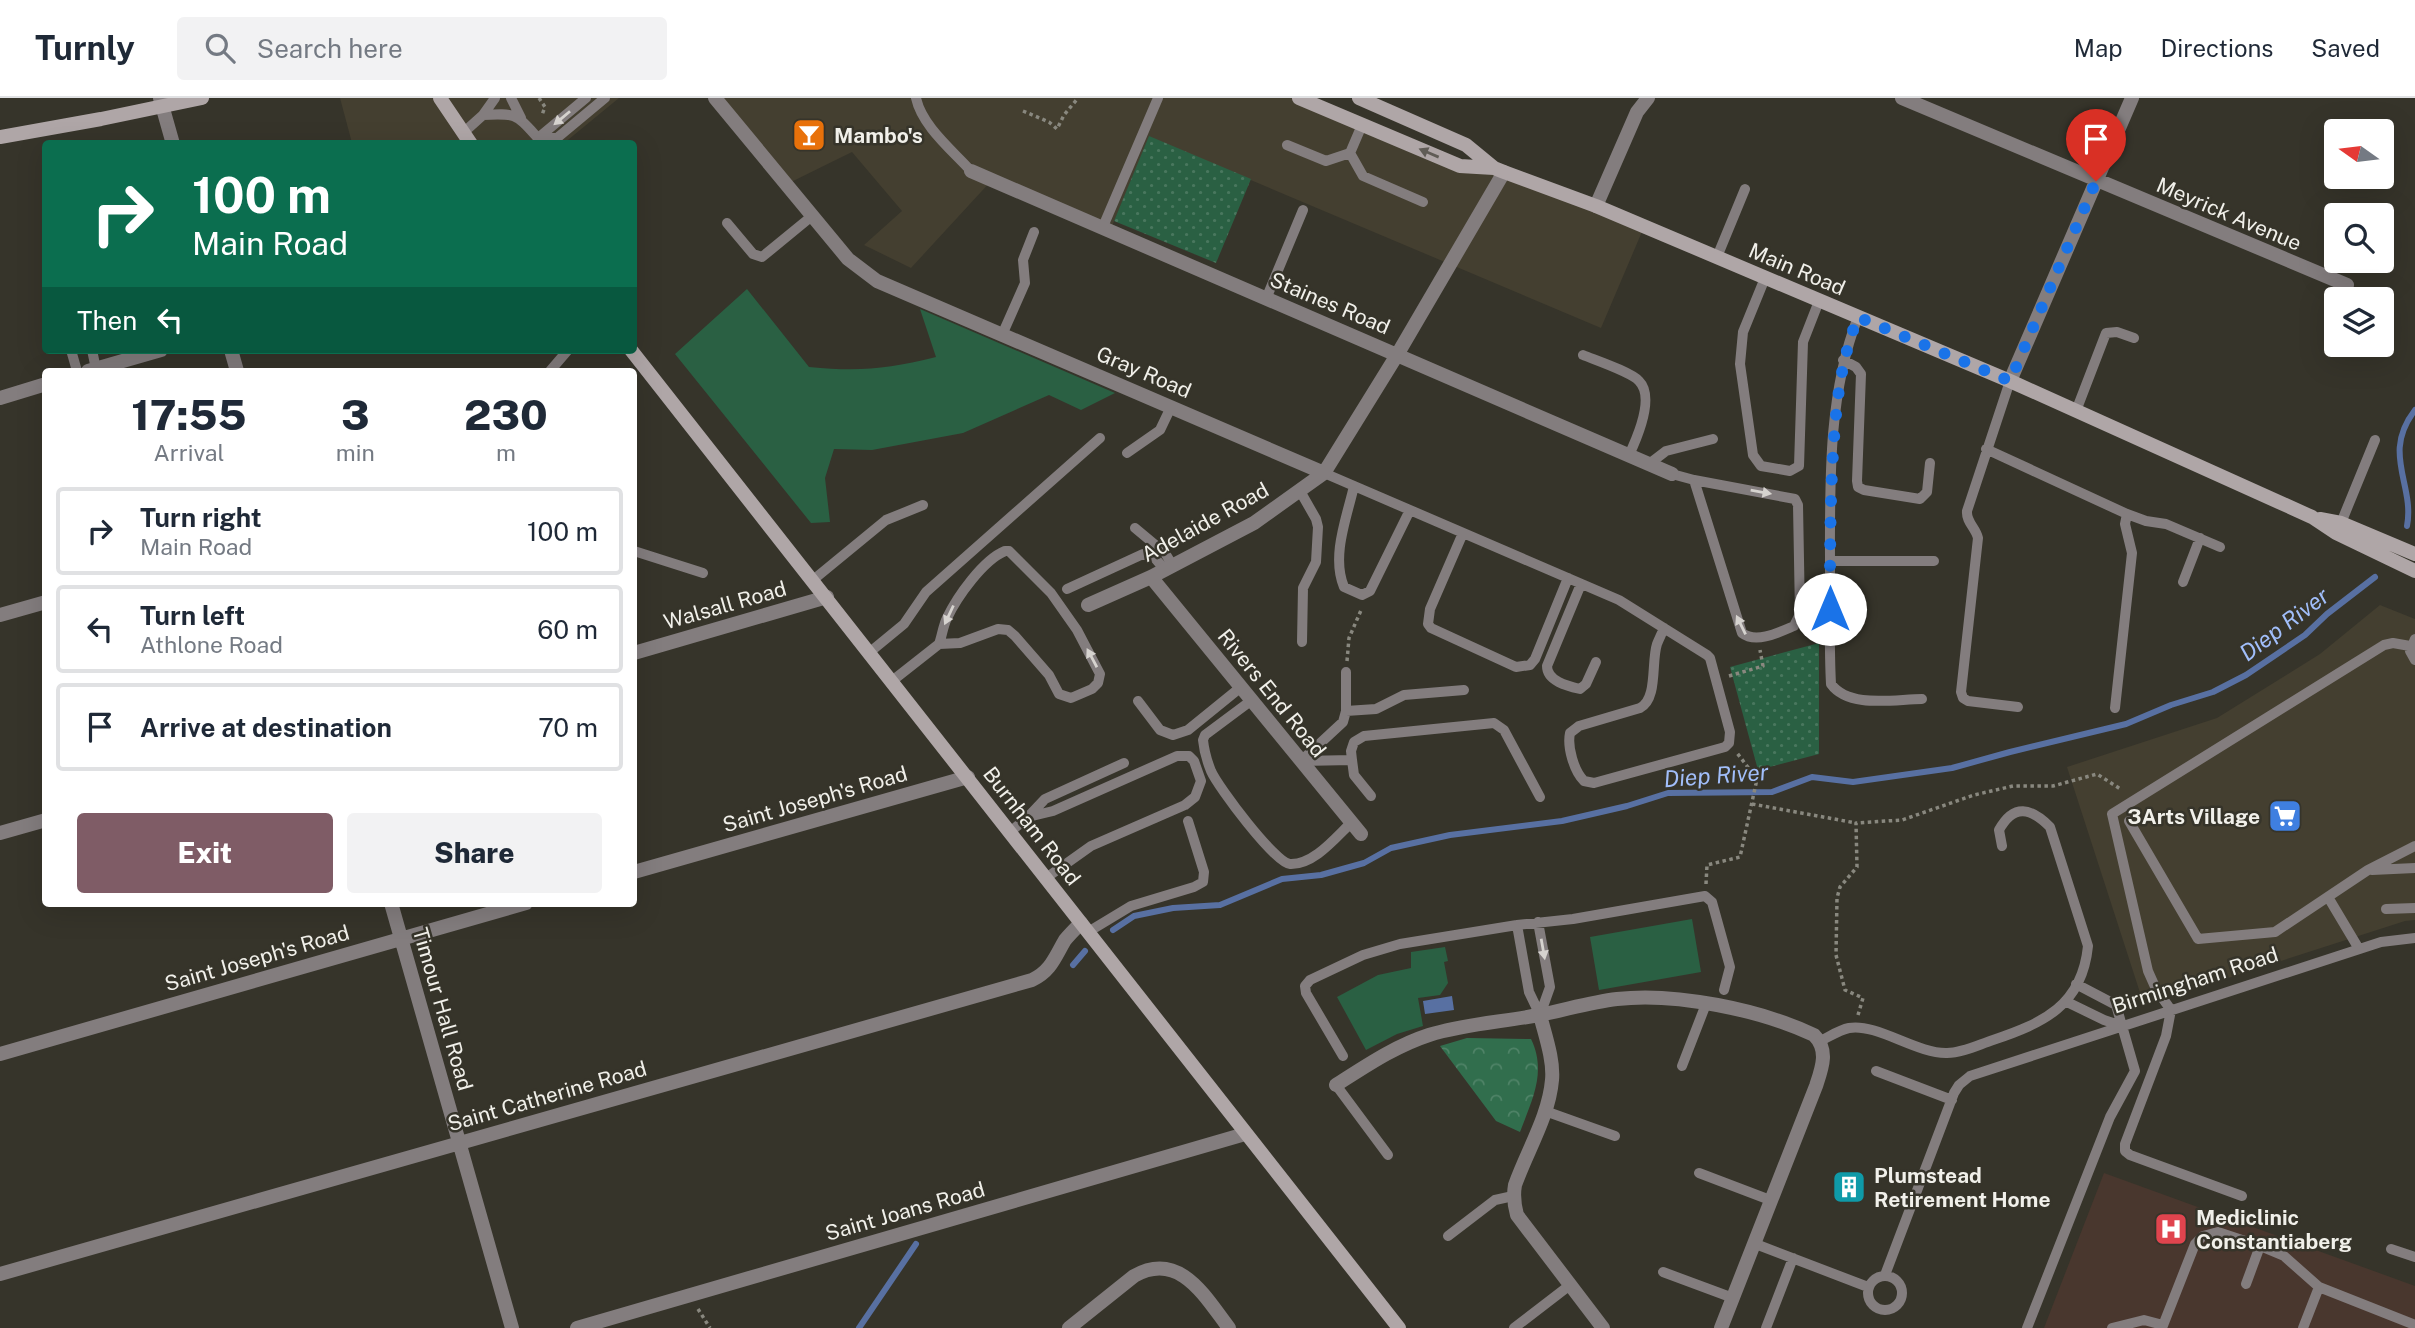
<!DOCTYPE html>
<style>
body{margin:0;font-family:"Public Sans",sans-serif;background:#f2f2f3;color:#1f2937;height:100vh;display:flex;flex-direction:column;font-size:26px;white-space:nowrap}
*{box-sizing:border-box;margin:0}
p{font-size:23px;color:#747a83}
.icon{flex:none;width:38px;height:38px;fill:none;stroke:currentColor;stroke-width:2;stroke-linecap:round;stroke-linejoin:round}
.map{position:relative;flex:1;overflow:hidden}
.details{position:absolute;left:42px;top:270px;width:595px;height:539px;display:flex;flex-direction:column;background:#fff;border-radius:7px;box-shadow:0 7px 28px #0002}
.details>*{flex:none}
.banner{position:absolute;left:42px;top:42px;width:595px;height:214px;border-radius:7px;box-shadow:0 7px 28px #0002;background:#0b6e4f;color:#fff;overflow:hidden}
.needle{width:46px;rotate:284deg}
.controls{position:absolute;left:2324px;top:21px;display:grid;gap:14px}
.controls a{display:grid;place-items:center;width:70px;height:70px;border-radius:7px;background:#fff;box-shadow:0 7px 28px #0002;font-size:35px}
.pin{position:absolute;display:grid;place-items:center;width:60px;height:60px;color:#fff;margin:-72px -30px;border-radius:50% 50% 50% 0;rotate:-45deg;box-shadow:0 0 7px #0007}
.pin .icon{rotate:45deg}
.me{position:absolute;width:77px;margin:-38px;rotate:0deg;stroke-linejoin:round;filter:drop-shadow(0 0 5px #0008)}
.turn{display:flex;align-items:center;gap:24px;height:147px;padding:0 35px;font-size:32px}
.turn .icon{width:91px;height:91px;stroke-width:2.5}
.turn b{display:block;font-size:49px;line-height:60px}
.then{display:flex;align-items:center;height:66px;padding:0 35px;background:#0003;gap:14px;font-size:26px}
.eta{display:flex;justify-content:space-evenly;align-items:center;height:119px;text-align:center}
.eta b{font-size:42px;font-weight:800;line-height:49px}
.button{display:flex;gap:14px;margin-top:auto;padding:14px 35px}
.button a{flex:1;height:80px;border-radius:7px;background:#7f5c66;color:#fff;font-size:28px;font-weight:800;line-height:80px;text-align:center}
.button a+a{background:#f2f2f3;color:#1f2937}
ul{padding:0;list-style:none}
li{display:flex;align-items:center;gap:21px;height:88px;margin:0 14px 10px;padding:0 21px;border:4px solid #e0e1e3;border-radius:7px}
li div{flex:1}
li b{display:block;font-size:26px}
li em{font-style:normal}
header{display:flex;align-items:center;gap:42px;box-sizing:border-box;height:98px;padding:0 35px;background:#fff;border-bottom:2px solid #e0e1e3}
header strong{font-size:33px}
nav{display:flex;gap:38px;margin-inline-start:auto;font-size:24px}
.search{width:490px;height:63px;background:#f2f2f3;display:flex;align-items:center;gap:18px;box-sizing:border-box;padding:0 24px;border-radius:7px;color:#747a83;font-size:26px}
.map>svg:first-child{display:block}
.built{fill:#443f30}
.medical{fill:#49372e}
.grass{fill:url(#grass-dots)}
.forest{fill:url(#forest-crowns)}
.park{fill:#2a6043}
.water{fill:#5870a2}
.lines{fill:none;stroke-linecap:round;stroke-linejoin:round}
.stream{stroke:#5870a2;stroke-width:6}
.path{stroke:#89887f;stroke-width:3.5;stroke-dasharray:3.5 3.5;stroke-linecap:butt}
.lane{stroke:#837d7e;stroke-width:10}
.street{stroke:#837d7e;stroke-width:14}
.secondary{stroke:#afa6a7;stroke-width:14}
.oneway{fill:#d6d3cf}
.oneway2{fill:#605c56}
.route{stroke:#1a73e8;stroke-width:12;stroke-dasharray:0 21.6}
.labels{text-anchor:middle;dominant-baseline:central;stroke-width:5;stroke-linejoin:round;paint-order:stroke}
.poi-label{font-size:21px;font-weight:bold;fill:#f1f0ea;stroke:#36342a;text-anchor:start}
.street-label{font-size:21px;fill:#f1f0ea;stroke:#36342a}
.water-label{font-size:23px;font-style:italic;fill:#a1befa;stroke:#36342a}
</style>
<header>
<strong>Turnly</strong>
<div class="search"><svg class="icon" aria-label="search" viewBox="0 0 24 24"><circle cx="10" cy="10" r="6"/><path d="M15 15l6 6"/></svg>Search here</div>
<nav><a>Map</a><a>Directions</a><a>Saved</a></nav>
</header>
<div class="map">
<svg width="2415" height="1230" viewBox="0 0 2415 1230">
<defs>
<pattern id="grass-dots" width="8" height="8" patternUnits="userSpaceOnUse" patternTransform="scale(1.75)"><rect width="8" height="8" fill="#2a6043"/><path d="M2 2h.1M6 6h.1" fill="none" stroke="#49775e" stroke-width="1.8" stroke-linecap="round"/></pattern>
<pattern id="forest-crowns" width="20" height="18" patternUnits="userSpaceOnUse" patternTransform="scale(1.75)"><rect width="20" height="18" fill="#316e4d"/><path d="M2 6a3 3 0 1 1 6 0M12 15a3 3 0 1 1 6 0" fill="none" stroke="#4f8367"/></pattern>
</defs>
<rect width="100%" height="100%" fill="#36342a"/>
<path class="built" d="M340,0H619L563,46L352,45Z
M716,0H1299L1474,70L1644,129L1601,230L1149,39L1110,133L992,82L911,170L864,147L902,113L852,54L787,86Z
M2380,507L2415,521V822L2405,823L2144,907L2067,669L2217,620L2320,556Z"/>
<path class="medical" d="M2104,1075L2415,1188V1230H2044Z"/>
<path class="grass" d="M1149,38L1251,81L1216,165L1114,123Z
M1819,545V656L1758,672L1730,569Z"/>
<path class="forest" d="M1467,940L1531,941C1547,974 1532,1002 1520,1034L1496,1023L1440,948Z"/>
<path class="park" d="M747,191L809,269C860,274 887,271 936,259L920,211L1115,295L1081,312L1049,297L963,335L872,352L834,351L825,380L830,424L811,425L675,256Z
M1692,821L1701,874L1599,892L1590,839Z
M1445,849L1448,863L1444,864L1448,885L1440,897L1418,900L1423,928L1397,936L1366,952L1337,899L1378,877L1411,870V854Z"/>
<path class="water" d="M1452,898L1454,912L1425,916L1423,903Z"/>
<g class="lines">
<path class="stream" d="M2407,428C2415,386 2381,356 2415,312
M1113,832L1134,818L1173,810L1220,807L1282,781L1321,777L1364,765L1391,750L1450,737L1562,723L1627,708L1668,695L1772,694L1812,679L1853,684L1952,670L2010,654L2126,626L2171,607L2213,594L2246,577L2305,537L2327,516L2375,479
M1073,867L1085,853
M859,1230L916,1146"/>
<path class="path" d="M539,0L545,9L542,17
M1023,13L1049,24L1057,31L1064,17L1078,0
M1347,563L1349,540L1362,510
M1729,578L1763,568L1760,552
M1752,706L1856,725
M1706,786L1707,767L1740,759L1757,681L1737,655
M1858,917L1863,900L1845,892L1836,857L1837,800L1840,789L1857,769L1856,725L1902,722L1974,697L2013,688H2053L2097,676L2122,692
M698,1211L710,1230"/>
<path class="lane" d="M511,0L521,20
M916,0C922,28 952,52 971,73
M483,17C517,15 516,16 538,40H557L605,0
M463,35L483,17L495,0
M538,40L586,0
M1287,47L1326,63L1350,55L1363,78L1423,104
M1350,55L1362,27
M727,125L753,156L762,159L812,118
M1102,131L1158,0
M1717,159L1745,91
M1765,180L1743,234L1740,266L1753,357L1761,368L1790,373L1799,368L1803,244L1819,203
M1266,201L1303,112
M1858,219C1827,298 1830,390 1830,474C1830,511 1829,549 1831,586C1849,611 1895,601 1922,601
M1002,237L1025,185L1023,162L1034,134
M71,252L77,273
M92,252L96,271
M1583,257C1595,262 1631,274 1639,283C1655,299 1637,340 1629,357
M1843,262L1856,269L1861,276L1857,383L1858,389L1864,392L1920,401L1927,394L1930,365
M550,273L568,252
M2010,283L1967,413C1966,424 1976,430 1978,440L1961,594L1963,600L1968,603L2018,609
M2076,313L2106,235L2117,234L2134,240
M1986,351L2127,416L2146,423L2166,426L2220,449
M1127,355L1160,332L1171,309
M1649,366L1666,353L1713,341
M1324,375L1619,502L1707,557L1710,560L1730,634L1729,645L1725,649L1594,685L1584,683C1574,673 1567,649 1570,635L1579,628L1640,610C1658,601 1651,564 1657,546C1659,541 1662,535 1664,530
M1672,376L1694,382L1795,401L1798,407L1800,516L1794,528C1780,534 1756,546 1742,535L1694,382
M1354,388C1347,419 1331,458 1344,489L1362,497L1370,493L1410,412
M1300,393L1316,421L1318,429L1316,464L1303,490L1302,544
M2341,425L2375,342
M1135,430L1165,455L1173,468
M1463,435L1430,511L1428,526L1431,530L1516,569L1530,567L1535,561L1568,480
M634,453L703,475
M1830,463H1934
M813,482L886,422L923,407
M2183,484L2200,440
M1581,486L1547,568C1547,583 1567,588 1580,591L1586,586L1596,564
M1067,491L1143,456L1154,459L1165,472
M2415,541L2410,553L2415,562
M870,554L904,526L926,494L1100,340
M892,583L939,546L960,545L998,531L1008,532L1015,538L1049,577L1059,596L1071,600L1092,591L1098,585L1100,576L1077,532L1051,495L1009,453H1005C983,462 957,499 947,520C943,528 942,538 939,546
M1252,602L1205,637L1203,642C1204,652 1207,663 1211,673C1218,689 1275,765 1290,766C1314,767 1336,739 1351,725
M1138,603L1160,632L1173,637L1188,632L1241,589
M2115,610L2132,455L2125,426L2127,416
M1346,613V574
M1352,662L1351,653L1354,644L1364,638L1494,625L1504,632L1540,699
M1301,663L1343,624L1346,613L1376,611L1404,597L1464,592
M1301,663L1352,662L1354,677L1371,698
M1028,719L1045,701L1124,665
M2129,723L2198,841L2275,834L2368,772L2415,748
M1010,734L1028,719L1053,713L1177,658H1189L1194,663L1201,683L1195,699L1185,707L1091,748L1046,780
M2372,772L2415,770
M2328,799L2359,851
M2386,811L2415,810
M1538,824L1550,889L1540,917
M1517,827L1529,894L1540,917
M1088,834L1131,808L1194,789L1203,784L1204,774L1188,723
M2067,904L2104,922L2122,928
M1820,943C1829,939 1839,932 1849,930C1877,925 1917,956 1947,955C1962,955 1978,947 1993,942C2043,925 2082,908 2088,848L2050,729C2031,710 2014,705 1999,732L2002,748
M1343,958L1306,895L1305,888L1310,882L1363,857L1400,846L1517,827L1573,821L1705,798L1712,804L1730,869L1724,892
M1682,968L1706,906
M1876,973L1952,1002
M1336,987L1388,1057
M1545,1013L1615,1038
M1699,1075L1770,1102
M2242,1098L2130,1057L2125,1053V1046L2166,938L2171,912L2156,891L2148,873L2112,716L2384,547L2393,545L2410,548
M1448,1138L1495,1102L1513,1098
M1753,1145L1868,1189
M2391,1151L2415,1159
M1663,1174L1733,1200
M1885,1177L1954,995L1959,987L1970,978L2381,844L2415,840
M1868 1195a17 17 0 1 1 34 0a17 17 0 1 1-34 0Z
M2246,1186L2260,1148
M1514,1230L1570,1187
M1766,1230L1793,1160
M2027,1230L2110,1019L2135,973L2116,907L2076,886
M2112,1230L2144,1222L2163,1227
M2162,1230L2195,1146L2203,1138L2218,1134L2260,1148L2284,1158L2319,1189L2415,1227
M2303,1230L2319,1189"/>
<path class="street" d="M160,0L173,46
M715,0L848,161L877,183L1324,375
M1902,0L2347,187
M971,73L1672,376
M1596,108L1637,14L1648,0
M231,252L237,273
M88,273L161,252
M2010,283L2132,0
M0,300L46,286
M1151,479L1361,736
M1088,507L1151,479L1254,425L1324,375L1397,257L1504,74
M0,517L46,504
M634,555L827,499
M0,735L46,722
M634,774L968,679
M391,805L512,1230
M1540,917C1545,937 1554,962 1552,982C1549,1018 1527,1053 1515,1087C1513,1098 1514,1106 1517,1117L1603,1230
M0,956L526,805
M1336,987C1366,968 1395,948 1429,937C1465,926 1502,924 1539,917C1565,912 1591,904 1617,901C1675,894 1761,912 1814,937C1829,952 1822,970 1816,988L1721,1230
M0,1176L1032,882C1051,873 1055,859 1065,842C1070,836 1076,830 1081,825
M577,1230L1245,1036
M1069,1230L1134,1178C1180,1152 1205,1199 1229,1230"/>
<path class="secondary" d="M440,0L471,46
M1299,0L1460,68L1494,70
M1359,0L1466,47L1494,70L1504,74L1596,108L2010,283L2312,419L2336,435L2415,473
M0,39L101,21L202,0
M631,252L1399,1230
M2320,421L2341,425L2415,456"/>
</g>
<defs><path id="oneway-solid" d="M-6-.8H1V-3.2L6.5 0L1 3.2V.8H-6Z" transform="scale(1.75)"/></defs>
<g class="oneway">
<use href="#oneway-solid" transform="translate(562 20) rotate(140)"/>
<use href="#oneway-solid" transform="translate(1761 394) rotate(10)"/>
<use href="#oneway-solid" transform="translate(949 517) rotate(115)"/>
<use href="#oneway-solid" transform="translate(1741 527) rotate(-116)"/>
<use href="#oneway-solid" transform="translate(1092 560) rotate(-118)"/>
<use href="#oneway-solid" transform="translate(1543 851) rotate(80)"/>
</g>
<use class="oneway2" href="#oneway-solid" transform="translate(1429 55) rotate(-157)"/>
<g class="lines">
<path class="route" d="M1830,511C1830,459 1830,407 1833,356C1836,308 1840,264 1858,219L2010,283L2096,83"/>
</g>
<defs>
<symbol id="bar-square" viewBox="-11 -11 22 22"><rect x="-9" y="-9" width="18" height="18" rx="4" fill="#e8710a" stroke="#36342a"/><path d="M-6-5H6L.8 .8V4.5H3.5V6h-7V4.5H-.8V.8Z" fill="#fff"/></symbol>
<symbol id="supermarket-square" viewBox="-11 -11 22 22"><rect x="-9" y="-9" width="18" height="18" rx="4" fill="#3f7fe0" stroke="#36342a"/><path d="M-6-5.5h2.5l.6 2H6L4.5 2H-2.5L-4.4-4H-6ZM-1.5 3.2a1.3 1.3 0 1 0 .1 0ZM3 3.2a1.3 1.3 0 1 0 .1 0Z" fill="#fff"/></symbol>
<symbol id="building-square" viewBox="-11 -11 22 22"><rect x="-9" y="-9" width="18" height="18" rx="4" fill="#0f9aa8" stroke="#36342a"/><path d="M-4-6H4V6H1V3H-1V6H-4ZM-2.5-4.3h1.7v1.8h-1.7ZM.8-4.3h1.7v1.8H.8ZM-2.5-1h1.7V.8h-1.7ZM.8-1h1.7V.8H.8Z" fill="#fff"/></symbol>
<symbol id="hospital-square" viewBox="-11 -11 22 22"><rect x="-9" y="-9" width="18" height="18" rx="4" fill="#e0444e" stroke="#36342a"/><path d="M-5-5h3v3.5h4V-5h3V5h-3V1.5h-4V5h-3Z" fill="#fff"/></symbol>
</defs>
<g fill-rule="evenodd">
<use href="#bar-square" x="790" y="18" width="38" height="38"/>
<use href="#supermarket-square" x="2266" y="699" width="38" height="38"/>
<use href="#building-square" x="1830" y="1070" width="38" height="38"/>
<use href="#hospital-square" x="2152" y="1112" width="38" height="38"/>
</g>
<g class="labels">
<g class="poi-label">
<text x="834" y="37">Mambo's</text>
<text x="2260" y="718" text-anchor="end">3Arts Village</text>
<text x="1874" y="1077">Plumstead<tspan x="1874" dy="24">Retirement Home</tspan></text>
<text x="2196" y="1119">Mediclinic<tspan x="2196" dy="24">Constantiaberg</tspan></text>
</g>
<g class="street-label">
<text transform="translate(2229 116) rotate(23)">Meyrick Avenue</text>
<text transform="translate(1797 171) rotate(23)">Main Road</text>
<text transform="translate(1330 205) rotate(23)">Staines Road</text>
<text transform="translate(1144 274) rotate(23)">Gray Road</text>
<text transform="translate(1205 424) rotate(-29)">Adelaide Road</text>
<text transform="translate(725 507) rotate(-16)">Walsall Road</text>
<text transform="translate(1272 595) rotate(51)">Rivers End Road</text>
<text transform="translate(815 701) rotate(-16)">Saint Joseph's Road</text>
<text transform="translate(1032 728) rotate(52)">Burnham Road</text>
<text transform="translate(257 860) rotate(-16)">Saint Joseph's Road</text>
<text transform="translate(2195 882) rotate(-18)">Birmingham Road</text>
<text transform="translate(443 911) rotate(74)">Timour Hall Road</text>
<text transform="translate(547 998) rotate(-16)">Saint Catherine Road</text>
<text transform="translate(905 1113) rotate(-16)">Saint Joans Road</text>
</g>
<g class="water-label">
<text transform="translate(2284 526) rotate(-37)">Diep River</text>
<text transform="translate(1716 677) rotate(-4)">Diep River</text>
</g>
</g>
</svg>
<div class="controls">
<a><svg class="needle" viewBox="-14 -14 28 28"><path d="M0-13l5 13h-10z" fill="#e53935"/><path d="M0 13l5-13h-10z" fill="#747a83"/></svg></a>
<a><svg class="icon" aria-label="search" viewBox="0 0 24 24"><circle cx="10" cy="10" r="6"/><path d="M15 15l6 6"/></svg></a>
<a><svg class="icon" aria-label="layers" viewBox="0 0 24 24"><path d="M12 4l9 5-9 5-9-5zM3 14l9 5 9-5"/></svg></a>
</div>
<div class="pin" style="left:2096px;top:83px;background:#d93025"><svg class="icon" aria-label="arrive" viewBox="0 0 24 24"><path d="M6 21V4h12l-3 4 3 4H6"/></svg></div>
<svg class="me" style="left:1830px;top:511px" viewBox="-20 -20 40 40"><circle r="19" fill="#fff"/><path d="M0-13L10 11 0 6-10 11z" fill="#1a73e8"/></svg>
<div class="banner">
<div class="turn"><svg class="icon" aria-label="right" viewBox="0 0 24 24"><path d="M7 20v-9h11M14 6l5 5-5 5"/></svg><div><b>100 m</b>Main Road</div></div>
<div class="then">Then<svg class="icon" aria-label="left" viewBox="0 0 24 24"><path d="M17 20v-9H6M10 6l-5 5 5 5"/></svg></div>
</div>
<section class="details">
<div class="eta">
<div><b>17:55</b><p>Arrival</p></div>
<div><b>3</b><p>min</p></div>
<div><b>230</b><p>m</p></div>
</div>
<ul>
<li><svg class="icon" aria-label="right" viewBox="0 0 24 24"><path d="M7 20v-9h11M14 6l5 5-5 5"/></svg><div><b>Turn right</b><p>Main Road</p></div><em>100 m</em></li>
<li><svg class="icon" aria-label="left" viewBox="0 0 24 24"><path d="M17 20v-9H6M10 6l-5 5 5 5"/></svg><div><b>Turn left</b><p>Athlone Road</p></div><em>60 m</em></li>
<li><svg class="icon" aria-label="arrive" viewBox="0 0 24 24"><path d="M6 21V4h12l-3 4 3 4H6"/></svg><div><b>Arrive at destination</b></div><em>70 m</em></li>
</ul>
<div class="button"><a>Exit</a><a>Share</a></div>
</section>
</div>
